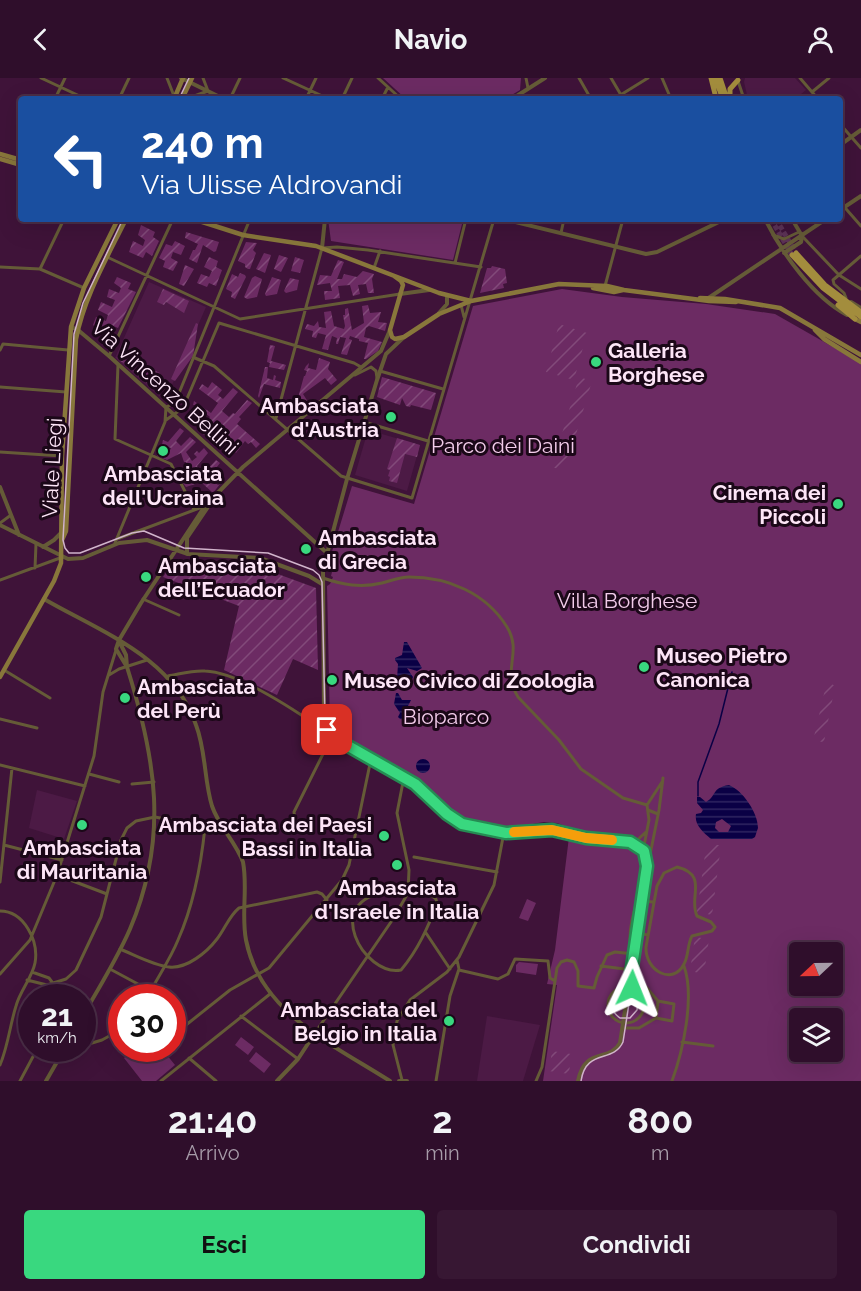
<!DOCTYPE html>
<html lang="it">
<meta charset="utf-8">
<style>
body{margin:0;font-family:Raleway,sans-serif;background:#371733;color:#f1f3f6;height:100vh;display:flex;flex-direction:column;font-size:22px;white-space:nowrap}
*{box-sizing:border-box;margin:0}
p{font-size:20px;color:#a79ca9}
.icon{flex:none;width:33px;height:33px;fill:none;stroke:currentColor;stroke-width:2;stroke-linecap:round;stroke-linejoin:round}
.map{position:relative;height:1003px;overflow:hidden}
.details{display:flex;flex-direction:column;background:#2f0e2b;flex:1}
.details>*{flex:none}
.top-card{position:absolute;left:18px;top:18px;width:825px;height:126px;border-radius:6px;box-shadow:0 6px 24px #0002,0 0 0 2px #4a2e47;background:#1a4fa0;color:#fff;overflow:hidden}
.needle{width:39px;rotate:248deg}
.tools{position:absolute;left:789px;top:864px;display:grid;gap:12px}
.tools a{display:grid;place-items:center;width:54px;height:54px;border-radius:6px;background:#2f0e2b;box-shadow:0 6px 24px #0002,0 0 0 2px #4a2e47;font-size:30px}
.speed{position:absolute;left:18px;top:906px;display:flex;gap:12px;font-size:30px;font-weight:700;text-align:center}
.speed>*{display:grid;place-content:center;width:78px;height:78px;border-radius:50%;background:#2f0e2b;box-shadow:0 6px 24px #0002,0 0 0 2px #4a2e47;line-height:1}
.speed small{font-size:15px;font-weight:400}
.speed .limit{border:9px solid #d22;background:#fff;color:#111}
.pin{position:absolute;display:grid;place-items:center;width:51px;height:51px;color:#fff;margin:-26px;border-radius:12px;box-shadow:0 3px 9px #0006}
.me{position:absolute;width:66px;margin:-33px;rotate:2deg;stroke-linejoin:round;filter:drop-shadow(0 0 4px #0008)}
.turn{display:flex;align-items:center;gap:21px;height:126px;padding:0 24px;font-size:27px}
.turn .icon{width:78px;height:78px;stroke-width:2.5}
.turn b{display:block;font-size:42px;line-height:51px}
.eta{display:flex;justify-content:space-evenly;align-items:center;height:102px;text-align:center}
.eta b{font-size:36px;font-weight:700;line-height:42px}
.cta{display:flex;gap:12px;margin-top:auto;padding:12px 24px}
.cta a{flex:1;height:69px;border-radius:6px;background:#39d87f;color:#111;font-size:24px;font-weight:700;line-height:69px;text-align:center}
.cta a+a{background:#371733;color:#f1f3f6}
header{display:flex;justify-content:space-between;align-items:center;height:78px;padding:0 24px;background:#2f0e2b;font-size:27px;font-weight:700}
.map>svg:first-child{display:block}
.built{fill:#4c1a45}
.park{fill:#6c2b63;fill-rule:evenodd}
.garden{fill:url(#garden-furrows)}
.water{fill:url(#water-rules);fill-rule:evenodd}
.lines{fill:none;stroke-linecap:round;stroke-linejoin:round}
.stream{stroke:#0a0045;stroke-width:1.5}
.primary-tunnel{stroke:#5c3256;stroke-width:5;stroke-dasharray:5 2.5;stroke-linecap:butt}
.minor{stroke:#655b37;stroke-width:3}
.tertiary{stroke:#655b37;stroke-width:4}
.secondary{stroke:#88773b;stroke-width:4.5}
.primary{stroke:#a38d3d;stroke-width:5}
.tram{stroke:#d1b4cb;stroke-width:1.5}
.route-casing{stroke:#258c53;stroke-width:15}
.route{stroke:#39d87f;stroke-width:10}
.slow{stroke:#f59e0b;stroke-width:10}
.poi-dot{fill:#39d87f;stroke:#1b0818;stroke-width:2}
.labels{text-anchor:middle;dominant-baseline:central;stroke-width:6;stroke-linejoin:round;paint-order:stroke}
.poi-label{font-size:21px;font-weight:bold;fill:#fde5f7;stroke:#1b0818;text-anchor:start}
.street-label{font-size:21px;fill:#fde5f7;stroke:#1b0818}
.park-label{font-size:21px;fill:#f3cceb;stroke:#1b0818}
</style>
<header><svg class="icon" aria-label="back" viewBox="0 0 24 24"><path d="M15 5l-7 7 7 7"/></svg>Navio<svg class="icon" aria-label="person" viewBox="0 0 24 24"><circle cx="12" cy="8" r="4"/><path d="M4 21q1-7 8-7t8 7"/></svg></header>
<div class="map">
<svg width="861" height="1003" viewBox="0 0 861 1003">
<defs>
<pattern id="garden-furrows" width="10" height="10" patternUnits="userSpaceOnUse" patternTransform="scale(1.5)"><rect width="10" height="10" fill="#6c2b63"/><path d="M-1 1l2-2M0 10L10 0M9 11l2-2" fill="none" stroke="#824a7a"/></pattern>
<pattern id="water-rules" width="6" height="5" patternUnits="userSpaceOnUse" patternTransform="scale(1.5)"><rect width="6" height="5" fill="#0a0045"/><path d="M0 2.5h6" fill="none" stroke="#2f2561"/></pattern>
</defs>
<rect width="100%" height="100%" fill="#3f1339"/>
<path class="built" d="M745,0H795L806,12L795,21H748L744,4Z
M149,204L206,229L165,323L115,280Z
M368,352L420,367L407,413L355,397Z
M37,712L77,723L64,761L29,750Z
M487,938L540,947L523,1003H477Z"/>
<path class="park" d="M383,0H521L520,12L505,21H406Z
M328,141H462L463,142L453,182L331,163Z
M562,211L622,219L706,226L775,236L861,285V1003H543L557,907L547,906L555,872L569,759L587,764L626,767L636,771L635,761L628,758L587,756L557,745L544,744L521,748H501L460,740L444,727L419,702L335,656L330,647L327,508L330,506L333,499L331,498L332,494L327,490L352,408L414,426L473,228ZM800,874H832V908H800ZM800,940H832V974H800Z
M527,821L536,825L528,843L519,840Z
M519,884L538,886L536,897L516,894V887Z
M241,959L254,969L248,977L235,967Z
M134,971H162L175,987L156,1003H142L124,980Z
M256,974L271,986L264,995L249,983Z"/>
<path class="garden" d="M141,147L155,154L153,159L159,163L152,178L146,174L143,180L129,174L133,163L143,168L145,162L138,157Z
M186,154L219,164L216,173L214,174L203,167L197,185L189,181L193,172H195L198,166L185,160Z
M175,163L185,168L181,177L173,174L171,180L178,184L173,193L163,189L165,183L159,180L166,166L172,168Z
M246,164L257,165L253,172L256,175L250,191H248L245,189V186L238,183Z
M264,175L271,177L265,195L256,191Z
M279,177L288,180L281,194L274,191Z
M209,179L218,183L216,189L222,192L216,208L209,205L207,209L197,205L201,196L209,199L212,193L204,189Z
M295,179L304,182L300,195L291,193Z
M338,182L344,184L337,201H342L344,196L357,199L363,193L374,196L372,201L374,215H368L366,206L358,207L360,216L353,218L350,207L338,208L340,220L325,222L324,213H332L330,205L317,207L320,197L331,198Z
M185,187L194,191L184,208L179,206Z
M492,188L505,191L507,205L503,206L504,210L480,215L487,190H491Z
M240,195L245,197L246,199L235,221L231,219L232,214L226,211L232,196L238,199Z
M255,198L262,201L257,219L247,221L244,219L252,200Z
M117,199L131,205L128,211L136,214L118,250L111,247L108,255L105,257L93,247L96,239L106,243L108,237L98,232L101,224L112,229L115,222L107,219L109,211L119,215L121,210L114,205Z
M272,199L281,202L277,216L266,218L265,216Z
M290,200L299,202L297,212L286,215L284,213Z
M163,211L189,223L184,235L166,224L164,227L157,224Z
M368,227L370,235L381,234L378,244L387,245L385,253L369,248L366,250L364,259L382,264L378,273L366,281H364L368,265L359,263V261L350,258L349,261L352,262L347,277L341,276L346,260L340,259L338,266H336L337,260L332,258L328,272L322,271L326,257L318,255L316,260L312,259L313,253L305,251L307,246L314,248L318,243L319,249L326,250L324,234L331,233L334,248L344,251L345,248L343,237H345V231L348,230L352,252L364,245L362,228Z
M196,245L198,246L193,278L175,303L171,301Z
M559,246L587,255L574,302L546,294Z
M270,267L275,268L271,283L286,287L284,292L269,289L270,285L267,284Z
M116,279L136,285L135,288L151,295L153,292L160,295L153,310Z
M319,280L330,284L328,291L337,302L331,307L325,300L303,316L308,324L301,328L298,320L304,298H305L307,293L304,292L306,288L309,285L308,290L316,292Z
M265,289H268L267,300L273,302L274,297L276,298L275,302L281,304L280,310L264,306L259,320L258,318Z
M382,299L436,315L431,332L411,327L410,329L406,328L402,320L400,327L377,319Z
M579,299L592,303L565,393L552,389Z
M212,304L222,312L218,317L223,321L233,310L238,314L222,333L229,339L233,335L235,336L247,322L252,325L239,339L241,341L237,346L260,366L256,370L251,364L248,366L245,363L236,375L234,373L229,378L224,375L232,364L225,359L217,369L210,363L217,356L211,351L204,357L199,353L210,339L205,335L199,342L196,340L201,332L195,327H193L194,323L211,335L218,325L199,311L202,306L208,310Z
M180,350L184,353L176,363L181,368L190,359L196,364L186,374L192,383L197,379L194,376L197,373L199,375L204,370L208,375L197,388L198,390L197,392L201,395L205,394L216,382L220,385L209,399L218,407L220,406L213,415L201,404L186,409L183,405L193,400L186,384H184L181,375L167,382L157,378L158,376L167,379L171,370L162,367L163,362L168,364Z
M397,360L420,367L417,379L405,376L397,405L389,403L390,399L388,398L390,392L387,391Z
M174,484L256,488L316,510L318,592L293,581L277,617L224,592L239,528L163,499Z
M827,603L835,608L824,664L813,663Z
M715,767H721L712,837L697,834L706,769Z
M695,859L709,861L704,896L690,893Z
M552,973L571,976L569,996L549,993Z"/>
<path class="water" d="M404,564H407L422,590L417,593L407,590L413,599L410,607L407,609L397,601L398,586L395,582V580L402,577Z
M396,615H398L402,622H411L408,628L410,637L413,638L412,640L400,641L398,639L400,635L394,626Z
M416 688a7 7 0 1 1 14 0a7 7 0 1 1-14 0Z
M729,707C742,712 758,734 758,750C757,753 756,756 755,759L752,761H711C703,754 694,747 696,736L701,735L703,732L697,725V719H700L706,724C717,718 711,710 729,707ZM722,741L731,748L728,754H719L715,750L716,744Z"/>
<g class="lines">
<path class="stream" d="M698,718V704L719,646L732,594"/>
<path class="primary-tunnel" d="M771,141L792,177
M776,141L796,175"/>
<path class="minor" d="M41,0L86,21
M167,0L174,18
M283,0L329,21
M378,0L401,21
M526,0L528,10
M579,0L591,21
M611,0L621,17
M662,0L671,21
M800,0L818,21
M738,3L744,21
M812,14L829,0
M55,21L65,0
M119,21L129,0
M186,21L208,13L203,0
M230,21L240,0
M306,21L316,0
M342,21L352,0
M382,21L388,9
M614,21L648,0
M840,46L861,70
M840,124L861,148
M201,143L274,141
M561,155L564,141
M773,157L784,161L799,154
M803,159L839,197L861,211
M107,179L240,241L400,216
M455,185L466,141
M0,189L40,191L84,210
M374,190L380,173
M40,191L64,141
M605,208L623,141
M846,220L844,215L834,206L833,202L861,178
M461,227L464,239
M0,272L3,266L68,272
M109,278L173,141
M195,280L214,288L341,398L412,420L494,141
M118,287L115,361L171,386L194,431
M380,293L443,311
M355,297L371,289L376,293L377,300
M0,309L66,314
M276,340L322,170L337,169L368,172L481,189
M166,342L183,330L219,245L354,285L361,289
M364,344L428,363
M0,374L62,378
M0,445L11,437
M117,461L205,428
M115,465L165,344L166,329L175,325L177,320L250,141
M35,490L36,466
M323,500C343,507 361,510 382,505C390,503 400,499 409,499C448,499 486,515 507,549C523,575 501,591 518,619L559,662L581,691L623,720L647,727
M0,502L60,480
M143,521L179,537
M4,592L50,620
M109,597L119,591L147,582
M168,598C180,596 193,592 205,593C238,594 293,631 319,649L326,651
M0,641L37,650
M0,687L85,708
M89,696L119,704
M132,706L154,704
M648,732L658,736
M304,751L295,741L294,734L332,658
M634,765L646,754
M4,767L62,782
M643,773L649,742L647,727L662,704
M414,779L497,794
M648,787L659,732L663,700
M677,789C709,797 688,819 697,838L711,844L715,849L712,853L692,858C687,867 689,877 684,886C673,908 645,893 646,869L657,808L664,795Z
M57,797L107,816
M0,804L12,690
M389,814L432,818L436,821L437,826C428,849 418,872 401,892C364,899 320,821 389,814Z
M642,823L653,824
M0,833C24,833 39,863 35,885C32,900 20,913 16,928C10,947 8,968 0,987
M426,855L450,891
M637,855L648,857
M120,871C135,877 153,887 169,889C187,891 207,874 217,861C225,851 229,838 239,830L317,814L322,816L327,822
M633,875C625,859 635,827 642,812
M601,888L632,892
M110,891L151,913
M459,892L498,901L508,896L515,881L548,883L550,900L555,903
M32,894L49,900L52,904
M0,896L30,862L57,797L94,678L103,614L116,572
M27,902L47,907L66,901L76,892L101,839L121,762L127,750L136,743L155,739L226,753
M608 927a18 18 0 1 1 36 0a18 18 0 1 1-36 0Z
M147,920C157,900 170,882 178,862C194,826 201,788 205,749
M241,938L298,981
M656,940L658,923
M186,947L230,912L269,890L342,802L349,787L371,681
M623,950H639L656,940L672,943L674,926L658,923L646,909L630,904
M315,955L393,841L408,815L409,792L397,735L404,699
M682,964L713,968
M82,968L102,962L122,951
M189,980L216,1003
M402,1002L393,967L397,943L410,922L447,894L459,879L494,807L504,754
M20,1003L36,973
M161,1003L270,916
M436,1003L450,918L459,891L457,882
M536,1003L542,989L557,890L561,884L567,882L574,884L578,893V908L594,910L597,899L607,877L615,874L634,876
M672,1003C683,973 695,919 684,888"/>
<path class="tertiary" d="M181,0L224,21
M512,21L545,0
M840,67L861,52
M840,132L861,118
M503,141L646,176L657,174L725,141
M765,141C782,175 813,219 847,237
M792,141L802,158
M322,170L325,141
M784,175L801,164L802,159
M400,216L429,212
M707,221L826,141
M851,224L861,230
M439,235L447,226V218
M71,249L78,252L109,278L327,475
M404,259L386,276L377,302L347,401L323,491L324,645L327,652L334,659L414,706L446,736L462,746L505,755L562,753L586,760L630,764L643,773L647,788L620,965C609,985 585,968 578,1003
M0,409L19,457
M0,447L68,481L83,480L119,465L147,462L188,476L260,480L309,498L322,506
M43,469L54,462L61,455
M187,476V460L214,420
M44,521C101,554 173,579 196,647C206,673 204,702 212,728C219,749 236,764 243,784C248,810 241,836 246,862C260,935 334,967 390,1003
M127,589L116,571L119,562L141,525L205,428L243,389L381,273L390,252
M82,939C99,910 117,881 130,851C169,759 156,681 127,589L126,577L119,563
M46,1003L65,970
M277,1003L298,981L315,955
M399,1003H407"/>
<path class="secondary" d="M174,21L183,0
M182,21L192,0
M0,76L21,82
M0,81L21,87
M193,141L243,157L316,168L439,215L471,223
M394,198L401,203L403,207L390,252L392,259L395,261L404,259L439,236L471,223L559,206L607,208L624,212L709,223L736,224
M593,210L614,214L623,212
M700,220L725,221L780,230L861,277
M855,241L861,244
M815,252L824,261L861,284
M62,462L66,453L76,261C84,219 107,180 126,141
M0,599L54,503L61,485L62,378L71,249L84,210L118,141"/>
<path class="primary" d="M711,0L716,20
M715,0L723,21
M720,0L727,21
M730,21V11L738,2
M796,175L825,207L861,234
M792,177L823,210L861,239
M838,227L855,241"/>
<path class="tram" d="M179,21L189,0
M123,141L83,225L74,256L63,462L65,470L69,475H80L132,455L144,453L184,470L268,475L313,492L319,497L322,504L325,641L327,650L333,658L415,705L448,736L463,745L504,754L553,751L586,759L631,763L639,767L645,773L649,782L650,791L623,964C613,986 586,970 581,1003
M629,895C625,912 599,925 620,940H630L637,932L638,924L632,909"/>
</g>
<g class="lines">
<defs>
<path id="route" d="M327,652L336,661L415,706L447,736L462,746L506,755L552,752L586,760L630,764L644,773L647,788L629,909L632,910"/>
</defs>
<use href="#route" class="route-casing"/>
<use href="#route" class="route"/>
<path class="slow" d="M514,754L552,752L586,760L612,762"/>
</g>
<g class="poi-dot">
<circle cx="596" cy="284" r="6"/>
<circle cx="391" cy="339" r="6"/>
<circle cx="163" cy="373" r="6"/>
<circle cx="838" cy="426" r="6"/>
<circle cx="306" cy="471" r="6"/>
<circle cx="146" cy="499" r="6"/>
<circle cx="644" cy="589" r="6"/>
<circle cx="332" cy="602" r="6"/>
<circle cx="125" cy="620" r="6"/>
<circle cx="82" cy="747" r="6"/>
<circle cx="384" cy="758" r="6"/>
<circle cx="397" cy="787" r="6"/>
<circle cx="449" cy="943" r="6"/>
</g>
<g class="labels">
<g class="poi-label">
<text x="608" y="272">Galleria<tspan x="608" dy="24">Borghese</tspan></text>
<text x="379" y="327" text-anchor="end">Ambasciata<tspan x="379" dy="24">d'Austria</tspan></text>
<text x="163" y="395" text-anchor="middle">Ambasciata<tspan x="163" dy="24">dell'Ucraina</tspan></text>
<text x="826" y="414" text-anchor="end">Cinema dei<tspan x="826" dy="24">Piccoli</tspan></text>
<text x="318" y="459">Ambasciata<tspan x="318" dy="24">di Grecia</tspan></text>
<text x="158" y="487">Ambasciata<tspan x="158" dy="24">dell’Ecuador</tspan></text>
<text x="656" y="577">Museo Pietro<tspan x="656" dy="24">Canonica</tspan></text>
<text x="344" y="602">Museo Civico di Zoologia</text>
<text x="137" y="608">Ambasciata<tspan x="137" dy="24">del Perù</tspan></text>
<text x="372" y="746" text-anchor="end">Ambasciata dei Paesi<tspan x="372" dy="24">Bassi in Italia</tspan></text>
<text x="82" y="769" text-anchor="middle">Ambasciata<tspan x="82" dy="24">di Mauritania</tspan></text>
<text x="397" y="809" text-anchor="middle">Ambasciata<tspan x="397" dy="24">d'Israele in Italia</tspan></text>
<text x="437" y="931" text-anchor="end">Ambasciata del<tspan x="437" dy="24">Belgio in Italia</tspan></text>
</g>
<g class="street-label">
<text transform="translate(165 309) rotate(42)">Via Vincenzo Bellini</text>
<text transform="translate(52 390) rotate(-87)">Viale Liegi</text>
</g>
<g class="park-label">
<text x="503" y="367">Parco dei Daini</text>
<text x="627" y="522">Villa Borghese</text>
<text x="446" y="638">Bioparco</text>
</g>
</g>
</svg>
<div class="tools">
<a><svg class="needle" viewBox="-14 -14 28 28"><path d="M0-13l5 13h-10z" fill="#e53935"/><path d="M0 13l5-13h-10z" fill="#a79ca9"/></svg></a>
<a><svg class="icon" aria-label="layers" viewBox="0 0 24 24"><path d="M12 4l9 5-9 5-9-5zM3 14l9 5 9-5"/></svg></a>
</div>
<div class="speed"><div>21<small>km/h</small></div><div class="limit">30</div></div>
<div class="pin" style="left:327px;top:652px;background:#d93025"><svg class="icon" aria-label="arrive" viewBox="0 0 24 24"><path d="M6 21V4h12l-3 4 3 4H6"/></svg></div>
<svg class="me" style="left:632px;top:910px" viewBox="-20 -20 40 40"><path d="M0-17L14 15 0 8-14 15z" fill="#39d87f" stroke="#fff" stroke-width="4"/></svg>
<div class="top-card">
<div class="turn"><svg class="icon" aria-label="left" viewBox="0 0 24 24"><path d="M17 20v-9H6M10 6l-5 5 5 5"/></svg><div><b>240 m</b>Via Ulisse Aldrovandi</div></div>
</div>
</div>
<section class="details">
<div class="eta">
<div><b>21:40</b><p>Arrivo</p></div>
<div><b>2</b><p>min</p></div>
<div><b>800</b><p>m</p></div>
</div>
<div class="cta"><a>Esci</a><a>Condividi</a></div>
</section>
